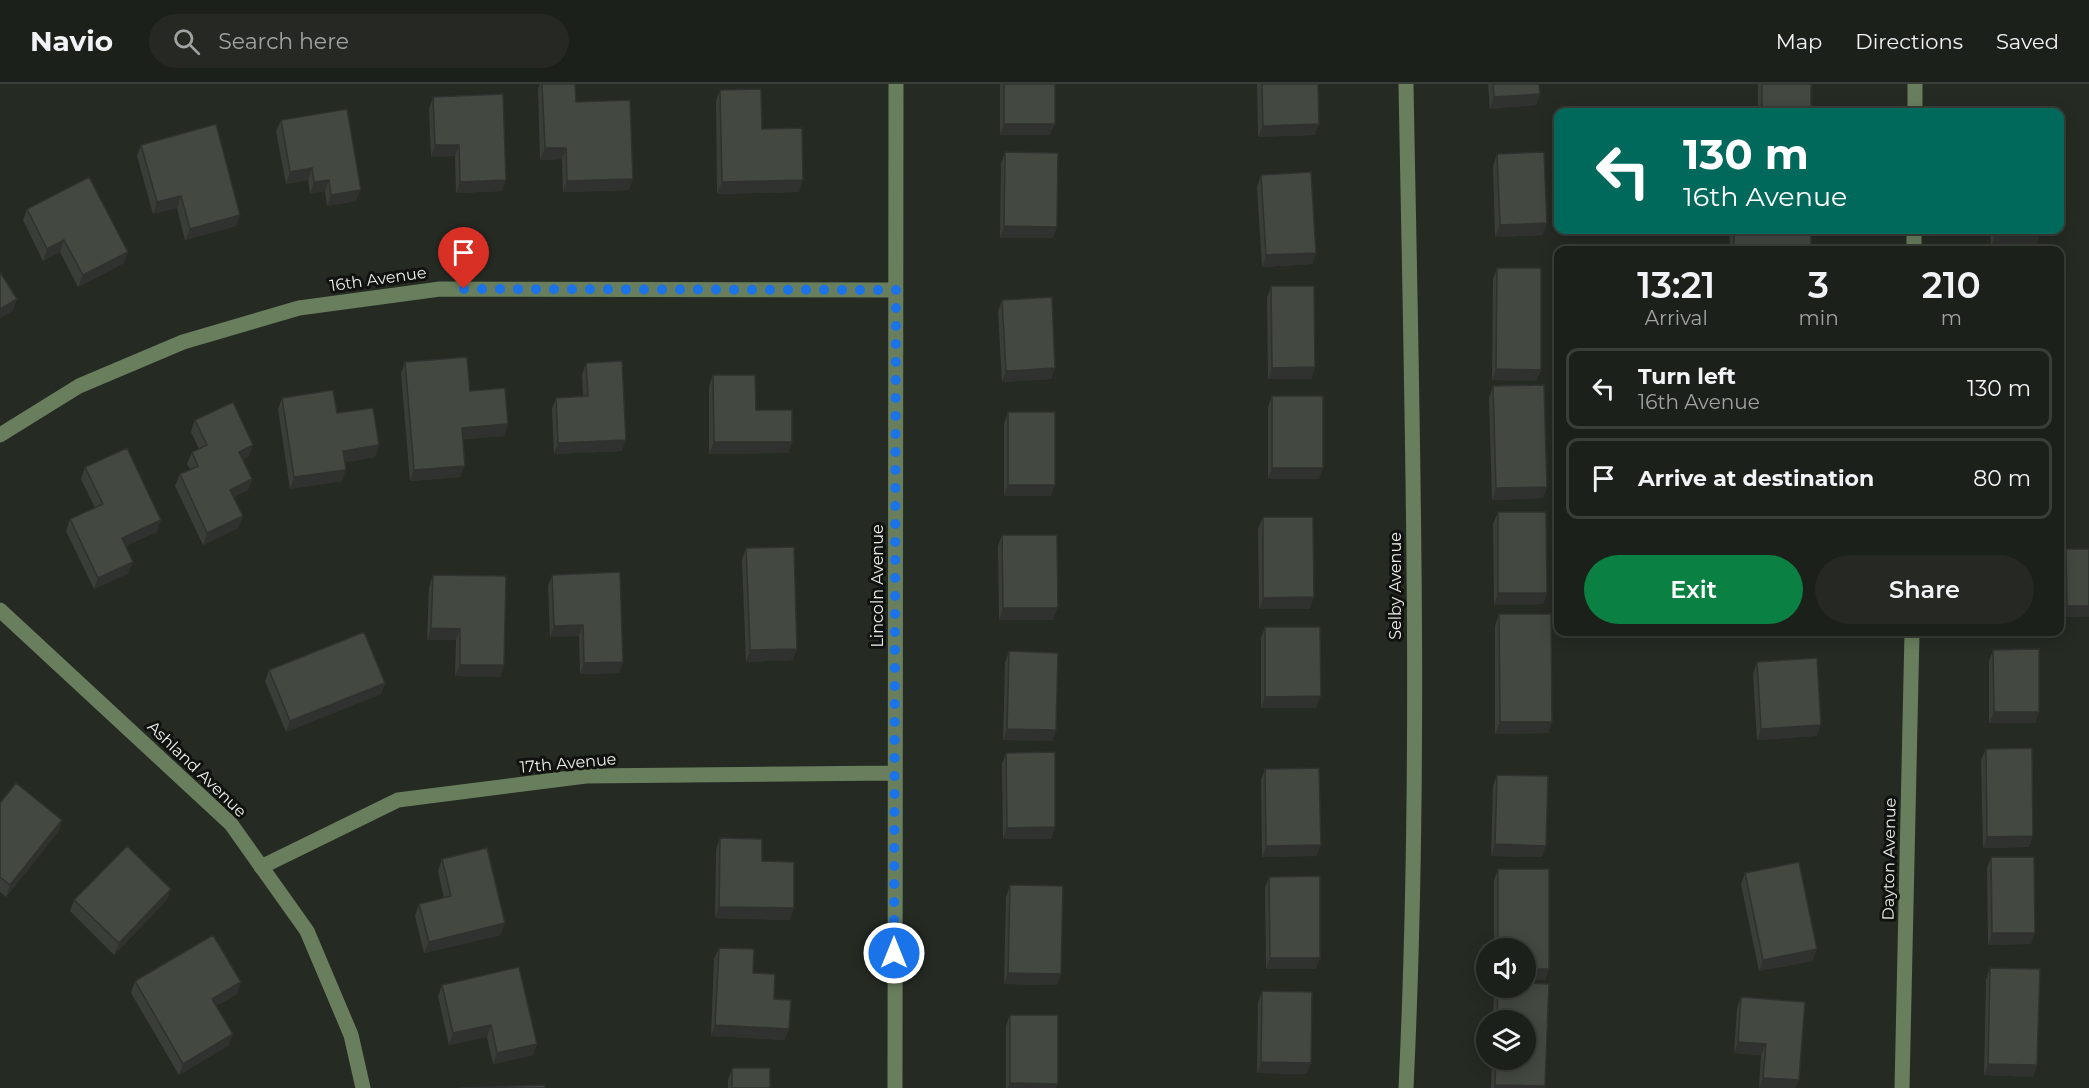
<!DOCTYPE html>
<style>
body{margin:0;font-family:Montserrat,sans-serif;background:#252823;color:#f1f3f6;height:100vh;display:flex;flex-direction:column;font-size:22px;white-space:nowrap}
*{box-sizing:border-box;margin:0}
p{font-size:20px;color:#a0a3a2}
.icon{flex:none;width:33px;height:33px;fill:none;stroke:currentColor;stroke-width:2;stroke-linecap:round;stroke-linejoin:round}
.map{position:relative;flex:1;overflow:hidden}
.sheet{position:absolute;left:1554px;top:162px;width:510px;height:390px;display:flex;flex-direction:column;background:#1c201a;border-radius:12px;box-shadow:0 3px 15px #0003,0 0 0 2px #3a3e39}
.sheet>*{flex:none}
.guide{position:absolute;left:1554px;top:24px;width:510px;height:126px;border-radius:12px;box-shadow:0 3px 15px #0003,0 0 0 2px #3a3e39;background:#00695c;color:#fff;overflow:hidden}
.fabs{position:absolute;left:1476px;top:854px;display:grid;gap:12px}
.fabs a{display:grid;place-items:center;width:60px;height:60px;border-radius:50%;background:#1c201a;box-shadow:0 3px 15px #0003,0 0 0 2px #3a3e39;font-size:30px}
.pin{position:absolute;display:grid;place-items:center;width:51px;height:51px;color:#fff;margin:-62px -26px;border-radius:50% 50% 50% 0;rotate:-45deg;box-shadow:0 0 6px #0007}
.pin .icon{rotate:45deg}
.me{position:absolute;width:66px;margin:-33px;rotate:0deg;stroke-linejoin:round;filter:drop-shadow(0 0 4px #0008)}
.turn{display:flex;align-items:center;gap:21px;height:126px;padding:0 30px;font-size:27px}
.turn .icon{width:78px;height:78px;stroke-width:2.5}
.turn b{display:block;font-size:42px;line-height:51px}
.eta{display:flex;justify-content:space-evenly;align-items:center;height:102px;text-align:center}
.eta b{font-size:36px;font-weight:600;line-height:42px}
.action{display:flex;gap:12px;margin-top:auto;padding:12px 30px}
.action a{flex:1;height:69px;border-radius:36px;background:#0b8043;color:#fff;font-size:24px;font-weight:600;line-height:69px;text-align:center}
.action a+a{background:#252823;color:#f1f3f6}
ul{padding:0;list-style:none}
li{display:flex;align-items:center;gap:18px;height:81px;margin:0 12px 9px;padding:0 18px;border:3px solid #3a3e39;border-radius:12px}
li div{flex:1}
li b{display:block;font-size:22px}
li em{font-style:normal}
header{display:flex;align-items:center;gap:36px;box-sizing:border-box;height:84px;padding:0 30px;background:#1c201a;border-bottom:2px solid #3a3e39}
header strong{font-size:28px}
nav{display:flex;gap:33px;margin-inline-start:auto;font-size:21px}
.search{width:420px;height:54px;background:#252823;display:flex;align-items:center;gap:15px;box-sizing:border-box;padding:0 21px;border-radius:33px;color:#a0a3a2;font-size:22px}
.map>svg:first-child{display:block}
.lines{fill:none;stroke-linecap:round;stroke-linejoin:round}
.minor{stroke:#687e5d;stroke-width:15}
.wall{fill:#3a3e38}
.shaded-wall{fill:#2f322e}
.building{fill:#434841;stroke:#2f322e;stroke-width:1.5}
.route{stroke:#1a73e8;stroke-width:10;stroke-dasharray:0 18}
.labels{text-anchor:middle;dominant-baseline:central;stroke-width:6;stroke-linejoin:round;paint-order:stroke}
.street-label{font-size:16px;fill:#ecefea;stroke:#10120f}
</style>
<header>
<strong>Navio</strong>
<div class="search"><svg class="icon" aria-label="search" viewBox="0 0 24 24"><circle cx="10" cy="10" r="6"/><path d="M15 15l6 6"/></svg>Search here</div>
<nav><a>Map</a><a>Directions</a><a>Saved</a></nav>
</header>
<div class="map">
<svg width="2089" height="1004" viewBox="0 0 2089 1004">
<rect width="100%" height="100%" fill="#252a23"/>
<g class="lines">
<path class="minor" d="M1406,0C1412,334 1422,670 1406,1004
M1915,28V0
M1914,166V146
M0,351L79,302L183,258L299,224L440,205L896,206
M0,526L231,740L307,847L351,951L363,1004
M261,783L398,716L586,692L894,689
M895,1004L896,0
M1902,1004L1912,548"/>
</g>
<path class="wall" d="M540,0H575L576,18L629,106L563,108L562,75L540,76L538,5Z
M1000,0H1055L1050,51H1000Z
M1257,0H1318L1319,40L1314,51L1258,53Z
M1488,0H1539L1540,10L1536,21L1490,25Z
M1758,0H1811V28H1758Z
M720,6L799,108L717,110L716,17Z
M433,13L502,107L456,109L455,72L431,73L429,25Z
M281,36L356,117L327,122L325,107L310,110L308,96L286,100L276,47Z
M141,61L240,131L236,142L185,156L177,124L153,130L137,72Z
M1005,68L1053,154H1000L1001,80Z
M1497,70L1543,151L1495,153L1493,82Z
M1261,91L1316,169L1312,180L1262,183L1257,103Z
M27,125L124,179L78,203L60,168L43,177L23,136Z
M1729,146H1811V166H1730Z
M1990,146H2040V150L2036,161L1991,163Z
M1497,184L1541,286L1536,297L1492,296L1493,195Z
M1271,202L1315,283L1311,295H1268L1267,214Z
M1002,216L1055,284L1051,295L1002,298L998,228Z
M405,278L470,307L508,340L504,352L463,355L460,393L410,397L401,289Z
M586,279L622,367L554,370L552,325L556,314L583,313L582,291Z
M713,291L792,358L788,369L709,370V302Z
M1493,302L1547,403L1543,414L1492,416L1489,314Z
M1272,312L1319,395H1268V323Z
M282,314L337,329L379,361L375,373L345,378L342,397L290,405L278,325Z
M1008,328L1051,412H1004V340Z
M195,336L249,372L243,375L252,395L248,406L234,413L243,432L238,444L203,461L175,402L180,390L190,385L187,380L192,368L199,365L191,348Z
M85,383L157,448L125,462L129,489L94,505L66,447L70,435L95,424L81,395Z
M1498,428L1547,509L1543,520L1494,521L1493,440Z
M1263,433L1310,525H1259L1258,445Z
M1002,451L1053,536H999L998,462Z
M746,464L793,576L746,578L742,476Z
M2066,465H2089V533H2063L2062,476Z
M433,491L504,581L500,593L455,592L456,556H427L429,503Z
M552,491L623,578L619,589L580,590L579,552L550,553L548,502Z
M1499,530L1552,638L1548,649L1495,650V542Z
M1265,543L1316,624H1261V554Z
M1993,566L2039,628L2035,639H1989V577Z
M1009,567L1056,646L1052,657L1003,656L1005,579Z
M1757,578L1817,652L1757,656L1753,590Z
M269,586L385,599L381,610L286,648L265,597Z
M1986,665L2029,763L1983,764L1981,676Z
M1006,669L1055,743L1051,755H1003L1002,680Z
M1265,685L1321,761L1316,772L1262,773L1261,696Z
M1497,691L1542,773L1491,772L1493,702Z
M0,719L62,736L58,748L6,813L0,808Z
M720,754L762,777L794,824L789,836L715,834L716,766Z
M1991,773L2031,860L1988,861L1987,785Z
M442,775L501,851L424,869L415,832L419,820L444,814L438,787Z
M1498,785L1549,885L1545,896H1526V864H1494V796Z
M1745,789L1817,865L1812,877L1759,887L1741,800Z
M1269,793L1316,885H1266L1265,804Z
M1010,801L1057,901L1004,900L1006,813Z
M74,816H167L114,871L70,827Z
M719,864L753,889L774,915L785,956L711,952L714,875Z
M1990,884L2037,981L2033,993L1984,991L1986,896Z
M135,897L237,910L216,922L229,961L179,991L131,909Z
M442,901L537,960L533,971L493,980L487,953L449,961L438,912Z
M1496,903H1526L1545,1004H1491L1492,975H1526V936H1493L1494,910Z
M1262,907L1307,990L1257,989L1258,919Z
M1741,913L1796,1004H1759L1761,971L1734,969L1737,925Z
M1010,931L1056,1004H1006V942Z
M732,984L770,1004H728V996Z"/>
<path class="shaded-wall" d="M1540,10L1536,21L1490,25L1494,13Z
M1004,40H1055L1050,51H1000Z
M1319,40L1314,51L1258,53L1263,42Z
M435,61H459L455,72L431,73Z
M545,64H566L562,75L540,76Z
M312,84L308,96L286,100L290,88Z
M633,95L629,106L563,108L567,97Z
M329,96L325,107L310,110L314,98Z
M506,96L502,107L456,109L460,98Z
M803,96L799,108L717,110L722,98Z
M361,106L356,117L327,122L331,111Z
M181,112L177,124L153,130L157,118Z
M240,131L236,142L185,156L190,145Z
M1547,139L1543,151L1495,153L1500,141Z
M1004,142L1057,143L1053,154H1000Z
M2040,150L2036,161L1991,163L1995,151Z
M64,156L60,168L43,177L47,165Z
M128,168L124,179L78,203L83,191Z
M1316,169L1312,180L1262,183L1266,171Z
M17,215L13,227L0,234V225Z
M1315,283L1311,295H1268L1272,284Z
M1055,284L1051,295L1002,298L1006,287Z
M1496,285L1541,286L1536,297L1492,296Z
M508,340L504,352L458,356L462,344Z
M626,356L622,367L554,370L558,359Z
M714,358H792L788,369L709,370Z
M253,361L249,372L235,379L239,368Z
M379,361L375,373L339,379L343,367Z
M465,382L460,393L410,397L414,386Z
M1272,384H1323L1319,395H1268Z
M346,386L342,397L290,405L294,393Z
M252,395L248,406L226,417L230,406Z
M1008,401H1055L1051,412H1004Z
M1547,403L1543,414L1492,416L1496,404Z
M243,432L238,444L203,461L207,449Z
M161,436L157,448L117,466L122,454Z
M133,478L129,489L94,505L98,494Z
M1498,509H1547L1543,520L1494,521Z
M1314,513L1310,525H1259L1263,514Z
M2067,522H2089V533H2063Z
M1003,524H1058L1053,536H999Z
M583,541L579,552L550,553L554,542Z
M431,544L460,545L456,556H427Z
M797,565L793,576L746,578L750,566Z
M623,578L619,589L580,590L584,579Z
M460,581H504L500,593L455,592Z
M385,599L381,610L286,648L290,637Z
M1321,612L1316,624H1261L1265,613Z
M1994,628H2039L2035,639H1989Z
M1500,638H1552L1548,649L1495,650Z
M1821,641L1817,652L1757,656L1761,645Z
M1007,645L1056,646L1052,657L1003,656Z
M62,736L58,748L6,813L10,801Z
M1055,743L1051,755H1003L1007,744Z
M2033,752L2029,763L1983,764L1987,753Z
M1495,760L1546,762L1542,773L1491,772Z
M1321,761L1316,772L1262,773L1266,762Z
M171,805L167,816L114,871L119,859Z
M719,823L794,824L789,836L715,834Z
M505,839L501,851L424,869L429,858Z
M1992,849H2035L2031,860L1988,861Z
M1817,865L1812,877L1759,887L1763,876Z
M1270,874H1320L1316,885H1266Z
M1526,885H1549L1545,896H1526Z
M1008,889L1061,890L1057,901L1004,900Z
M241,898L237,910L208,926L212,915Z
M491,941L487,953L449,961L453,949Z
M715,941L789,945L785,956L711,952Z
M233,950L229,961L179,991L183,980Z
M1738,958L1766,960L1761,971L1734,969Z
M537,960L533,971L493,980L497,969Z
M1261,978L1311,979L1307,990L1257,989Z
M1988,980L2037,981L2033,993L1984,991Z
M1763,994L1799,996L1796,1004H1759Z
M1010,999L1058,1000L1056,1004H1008Z
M1495,1001L1545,1002V1004H1494Z"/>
<path class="building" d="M542,0H575L576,18L630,16L633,95L567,97L566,64H545Z
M1004,0H1055V40H1004Z
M1262,0H1318L1319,40L1263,42Z
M1493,0H1539L1540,10L1494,13Z
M1762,0H1811V28H1762Z
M761,5L762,45L802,44L803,96L722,98L720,6Z
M503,10L506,96L460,98L459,61H435L433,13Z
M347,25L361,106L331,111L329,96L314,98L312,84L290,88L281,36Z
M216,40L240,131L190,145L181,112L157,118L141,61Z
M1005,68L1058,69L1057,143L1004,142Z
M1544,68L1547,139L1500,141L1497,70Z
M1311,88L1316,169L1266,171L1261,91Z
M89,93L128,168L83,191L64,156L47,165L27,125Z
M1734,146H1811V166H1734Z
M1995,146H2040V150L1995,151Z
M1497,184H1541V286L1496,285Z
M0,188L17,215L0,225Z
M1271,202H1314L1315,283L1272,284Z
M1052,213L1055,284L1006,287L1002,216Z
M467,273L470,307L505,304L508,340L462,344L465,382L414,386L405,278Z
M622,277L626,356L558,359L556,314L588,312L586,279Z
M713,291H755L756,326H792V358H714Z
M1544,301L1547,403L1496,404L1493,302Z
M333,306L337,329L373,324L379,361L343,367L346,386L294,393L282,314Z
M1272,312H1323V384H1272Z
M233,318L253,361L239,368L252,395L230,406L243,432L207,449L180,390L198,382L192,368L207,361L195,336Z
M1008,328H1055V401H1008Z
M127,364L161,436L122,454L133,478L98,494L70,435L103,420L85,383Z
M1498,428H1546L1547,509H1498Z
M1263,433H1313L1314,513L1263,514Z
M1002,451H1057L1058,524H1003Z
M794,463L797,565L750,566L746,464Z
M2066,465H2089V522H2067Z
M620,488L623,578L584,579L583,541L554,542L552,491Z
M433,491L506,492L504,581H460V545L431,544Z
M1499,530H1551L1552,638H1500Z
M1265,543H1320L1321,612L1265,613Z
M364,548L385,599L290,637L269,586Z
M2039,565V628H1994L1993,566Z
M1009,567L1058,569L1056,646L1007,645Z
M1817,574L1821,641L1761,645L1757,578Z
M2032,664L2033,752L1987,753L1986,665Z
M1055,668V743L1007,744L1006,669Z
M1319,684L1321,761L1266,762L1265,685Z
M1497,691L1548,692L1546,762L1495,760Z
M16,699L62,736L10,801L0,793V719Z
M720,754L762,755V777L794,778V824L719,823Z
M127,762L171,805L119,859L74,816Z
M487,764L505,839L429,858L419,820L451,812L442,775Z
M1991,773H2034L2035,849H1992Z
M1799,778L1817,865L1763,876L1745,789Z
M1498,785H1549V885H1526V864H1498Z
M1320,792V874H1270L1269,793Z
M1010,801L1063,802L1061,890L1008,889Z
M213,851L241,898L212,915L233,950L183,980L135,897Z
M719,864L754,865L753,889L775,890L774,915L791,916L789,945L715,941Z
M519,883L537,960L497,969L491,941L453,949L442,901Z
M1990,884L2040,885L2037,981L1988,980Z
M1526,899L1549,900L1545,1002L1495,1001L1496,975H1526V936H1497L1498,903H1526Z
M1262,907L1312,908L1311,979L1261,978Z
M1741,913L1805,918L1799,996L1763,994L1766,960L1738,958Z
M1010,931H1058V1000L1010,999Z
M732,984H770V1004H732Z
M545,1001V1004H460Z"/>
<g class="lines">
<path class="route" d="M464,205L896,206L894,869"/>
</g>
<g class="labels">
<g class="street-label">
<text transform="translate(378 195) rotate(-8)">16th Avenue</text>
<text transform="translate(877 502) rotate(-90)">Lincoln Avenue</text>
<text transform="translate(1395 502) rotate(-90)">Selby Avenue</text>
<text transform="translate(568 679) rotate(-5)">17th Avenue</text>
<text transform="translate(197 685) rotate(44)">Ashland Avenue</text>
<text transform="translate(1889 775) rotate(-89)">Dayton Avenue</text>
</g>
</g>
</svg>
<div class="fabs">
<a><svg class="icon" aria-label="sound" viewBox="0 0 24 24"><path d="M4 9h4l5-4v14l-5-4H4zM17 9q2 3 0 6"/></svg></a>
<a><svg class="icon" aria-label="layers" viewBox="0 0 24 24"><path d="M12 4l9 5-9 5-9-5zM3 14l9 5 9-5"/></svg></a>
</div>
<div class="pin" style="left:464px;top:205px;background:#d93025"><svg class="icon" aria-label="arrive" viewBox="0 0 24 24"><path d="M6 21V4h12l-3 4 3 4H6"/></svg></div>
<svg class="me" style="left:894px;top:869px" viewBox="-20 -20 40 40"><circle r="17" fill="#1a73e8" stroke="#fff" stroke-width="3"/><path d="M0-11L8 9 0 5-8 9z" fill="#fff"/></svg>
<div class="guide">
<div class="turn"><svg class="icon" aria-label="left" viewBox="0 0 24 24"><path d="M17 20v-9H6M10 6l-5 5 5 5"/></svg><div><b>130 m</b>16th Avenue</div></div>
</div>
<section class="sheet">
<div class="eta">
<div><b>13:21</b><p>Arrival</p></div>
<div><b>3</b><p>min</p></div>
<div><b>210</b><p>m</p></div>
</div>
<ul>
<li><svg class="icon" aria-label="left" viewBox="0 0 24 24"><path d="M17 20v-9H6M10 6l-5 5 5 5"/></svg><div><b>Turn left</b><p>16th Avenue</p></div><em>130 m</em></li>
<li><svg class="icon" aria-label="arrive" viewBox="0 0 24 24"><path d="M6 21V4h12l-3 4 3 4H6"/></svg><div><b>Arrive at destination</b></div><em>80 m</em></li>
</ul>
<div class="action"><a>Exit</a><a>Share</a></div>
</section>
</div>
